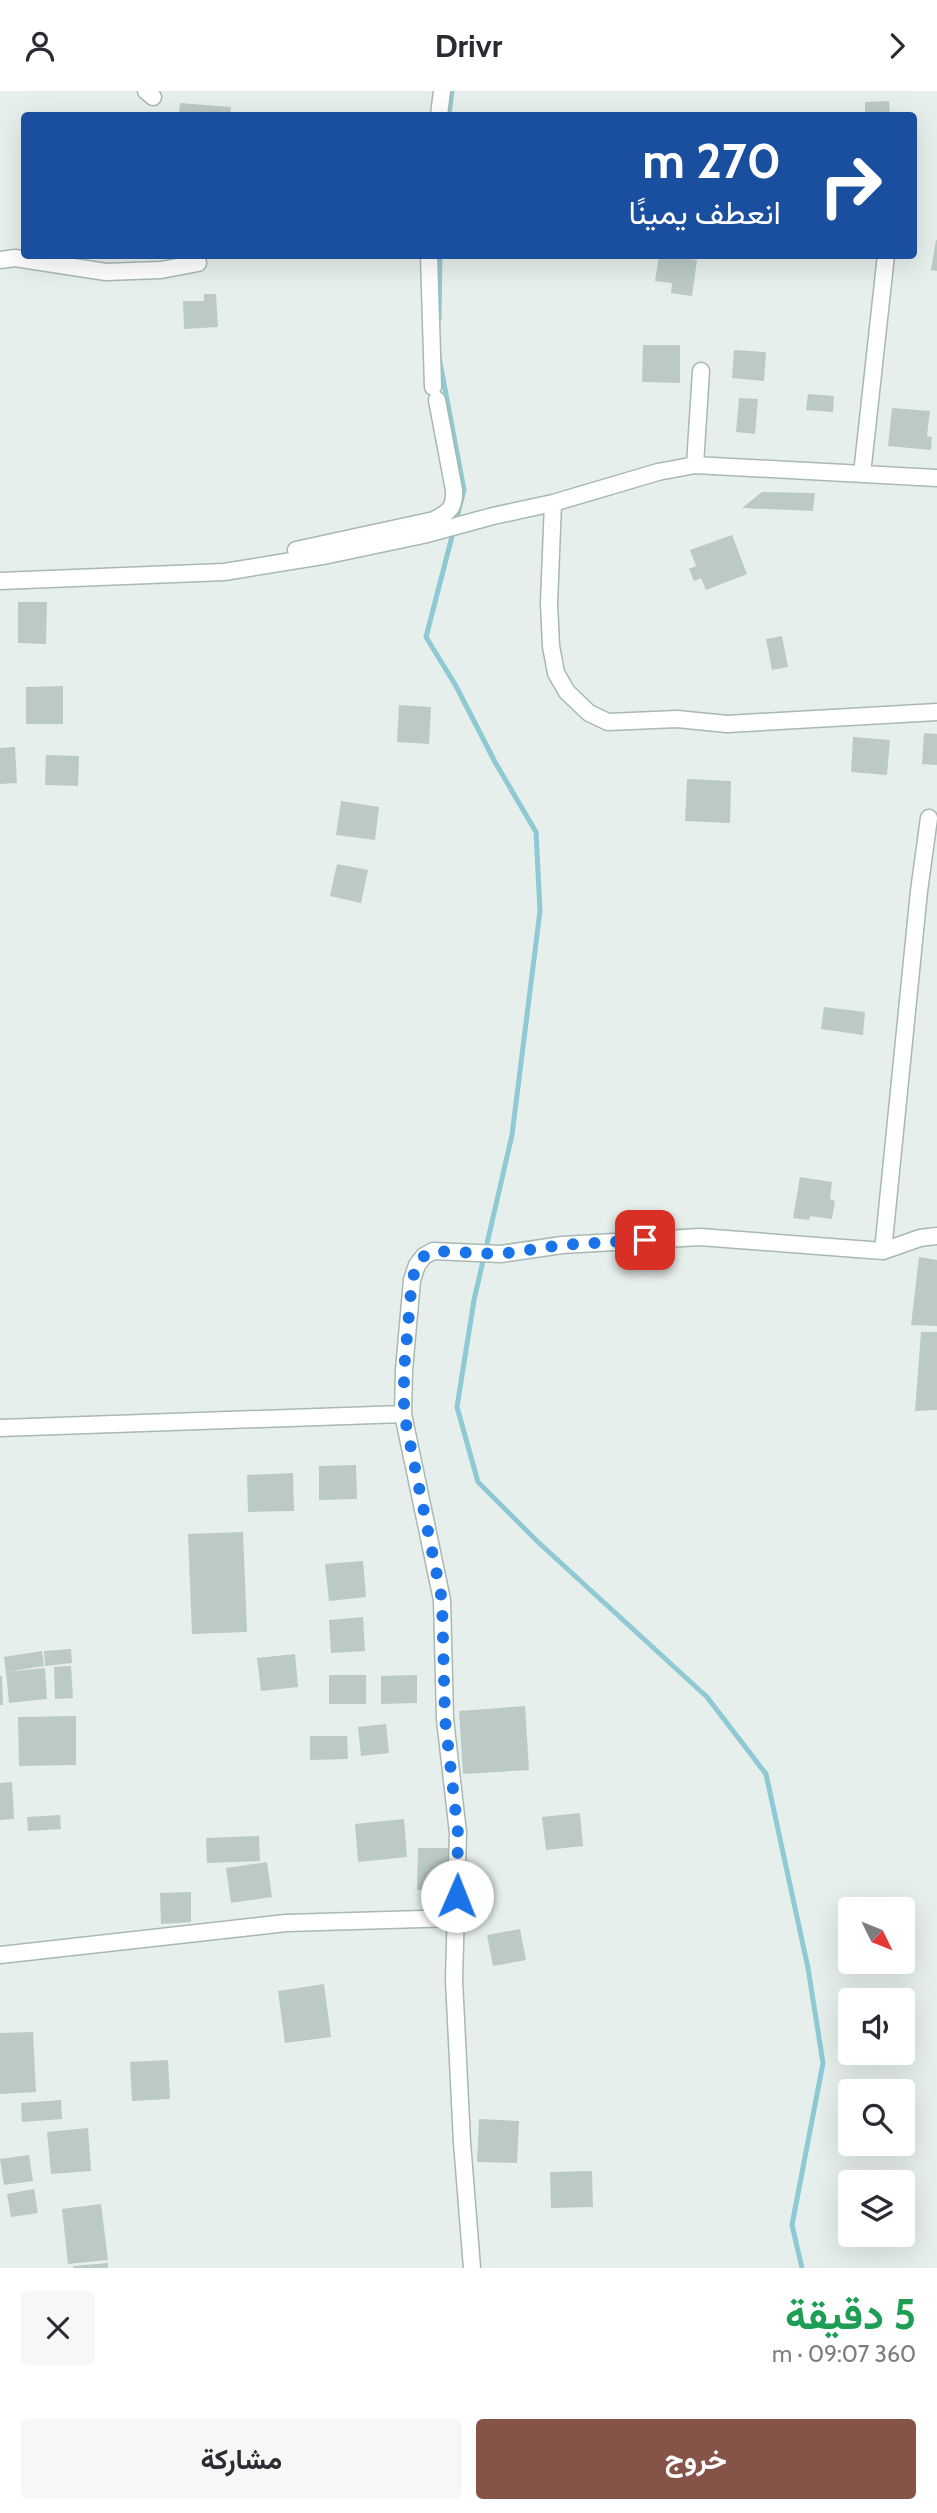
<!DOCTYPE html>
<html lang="ar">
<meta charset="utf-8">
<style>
body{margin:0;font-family:Cabin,Vazirmatn,sans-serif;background:#f7f7f7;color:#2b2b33;direction:rtl;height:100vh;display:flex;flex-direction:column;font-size:26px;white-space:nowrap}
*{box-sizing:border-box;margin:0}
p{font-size:23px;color:#7c7c81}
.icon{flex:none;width:38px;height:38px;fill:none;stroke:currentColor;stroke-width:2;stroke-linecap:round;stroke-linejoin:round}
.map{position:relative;height:2177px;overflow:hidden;direction:ltr}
.details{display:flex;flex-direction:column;background:#fff;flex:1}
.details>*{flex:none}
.hud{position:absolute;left:21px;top:21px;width:896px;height:147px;border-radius:7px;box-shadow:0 7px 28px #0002;direction:rtl;background:#1a4fa0;color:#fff;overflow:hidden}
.needle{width:46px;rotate:133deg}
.fabs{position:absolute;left:838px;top:1806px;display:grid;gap:14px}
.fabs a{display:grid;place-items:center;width:77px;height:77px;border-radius:7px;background:#fff;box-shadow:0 7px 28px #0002;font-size:35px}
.pin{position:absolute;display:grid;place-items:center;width:60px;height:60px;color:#fff;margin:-30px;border-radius:14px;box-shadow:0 4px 10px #0006}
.me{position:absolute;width:77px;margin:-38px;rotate:1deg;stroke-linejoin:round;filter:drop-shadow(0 0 5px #0008)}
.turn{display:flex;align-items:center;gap:24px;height:147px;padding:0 21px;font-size:32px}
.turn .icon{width:91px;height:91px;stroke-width:2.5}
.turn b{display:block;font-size:49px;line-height:60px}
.round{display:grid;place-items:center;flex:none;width:74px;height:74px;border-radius:7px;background:#f7f7f7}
.head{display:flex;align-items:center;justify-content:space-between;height:119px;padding:0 21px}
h1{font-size:42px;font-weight:700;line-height:52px;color:#1e9e55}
.primary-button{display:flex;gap:14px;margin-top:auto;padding:14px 21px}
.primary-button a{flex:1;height:80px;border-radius:7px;background:#855347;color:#fff;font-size:28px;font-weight:700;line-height:80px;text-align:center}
.primary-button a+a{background:#f7f7f7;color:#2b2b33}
header{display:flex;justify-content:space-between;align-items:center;height:91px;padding:0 21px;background:#fff;font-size:32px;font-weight:700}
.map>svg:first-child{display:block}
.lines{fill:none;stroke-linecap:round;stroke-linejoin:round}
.stream{stroke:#8ec9d4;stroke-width:5}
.building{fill:#bbcac4}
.street-casing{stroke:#a8b8b2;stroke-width:19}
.street{stroke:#fff;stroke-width:16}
.route{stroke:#1a73e8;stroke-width:12;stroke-dasharray:0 21.6}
</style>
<header><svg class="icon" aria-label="forward" viewBox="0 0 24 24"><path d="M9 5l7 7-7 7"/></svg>Drivr<svg class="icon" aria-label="person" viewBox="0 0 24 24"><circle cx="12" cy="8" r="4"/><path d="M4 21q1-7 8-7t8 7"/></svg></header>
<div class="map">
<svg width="937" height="2177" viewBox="0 0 937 2177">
<rect width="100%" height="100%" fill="#e6efeb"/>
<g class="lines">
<path class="stream" d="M449,24L452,0
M439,228L440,164
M439,266L464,399L426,546L456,595L495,671L536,741L540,820L512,1044L474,1209L457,1316L478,1391L538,1451L707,1606L766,1683L808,1877L823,1972L792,2134L802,2177"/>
</g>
<path class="building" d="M889,10L890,24H865V11Z
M180,12L231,16L230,24H179Z
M936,149H937V180L931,179Z
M659,165L697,169L692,205L671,202L672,192L655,190Z
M204,203H216L218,236L184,238L183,210H204Z
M643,254H680V292L642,291Z
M734,259L766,261L764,290L732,287Z
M808,303L834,305L833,321L806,319Z
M739,307L758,308L755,343L736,341Z
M892,317L930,320L927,345L932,346L931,359L888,355Z
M762,401L815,402L813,420L742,417Z
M732,444L747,483L706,499L701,487L694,490L689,478L696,475L690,459Z
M18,511H47L46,553L18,552Z
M782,545L788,576L772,579L766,548Z
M63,595V633H26V596Z
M399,614L431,616L429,653L397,651Z
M924,642L937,643V674L922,673Z
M853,646L890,649L887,684L851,681Z
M15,656L17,692L0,693V657Z
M46,664L79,665L78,695L45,694Z
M687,688L731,690L730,732L685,730Z
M341,710L379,716L375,749L336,744Z
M337,773L368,779L361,812L330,805Z
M824,916L865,921L863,944L821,938Z
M800,1086L832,1091L830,1108L835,1110L832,1128L810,1125L809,1129L793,1127Z
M919,1166L937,1169V1235L911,1234Z
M921,1241H937V1319L915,1320Z
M356,1374L357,1408L319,1409V1375Z
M293,1382L294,1420L248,1421L247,1384Z
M243,1441L247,1541L192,1543L188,1443Z
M363,1470L366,1506L329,1510L325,1473Z
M363,1526L365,1560L331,1562L329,1529Z
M71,1558L72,1572L45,1575L44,1560Z
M42,1560L44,1575L6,1581L4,1566Z
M295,1563L298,1596L261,1600L257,1567Z
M71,1575L73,1607L55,1608L54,1576Z
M45,1577L47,1608L9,1612L6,1581Z
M329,1584H366V1613H329Z
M417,1584V1612L381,1613V1585Z
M0,1585H2L3,1614H0Z
M525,1615L529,1679L463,1683L459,1620Z
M76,1625V1674L19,1675L18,1626Z
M386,1633L389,1662L361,1665L358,1636Z
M310,1645H347L348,1668L310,1669Z
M12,1691L14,1728L0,1729V1692Z
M580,1722L583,1755L546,1759L542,1726Z
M60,1724L61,1738L28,1740L27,1726Z
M404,1728L407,1766L358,1771L355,1733Z
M259,1745L260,1770L207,1772L206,1747Z
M418,1757H450L449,1799H417Z
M267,1771L272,1806L231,1812L226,1777Z
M191,1801V1831L161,1833L160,1802Z
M520,1838L526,1869L493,1875L487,1844Z
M324,1893L331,1946L285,1952L278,1900Z
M33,1941L36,2001L0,2003V1942Z
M168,1969L170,2008L132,2010L130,1971Z
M61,2009L62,2028L22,2031L21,2012Z
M479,2028L519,2030L517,2072L477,2071Z
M88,2037L91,2080L51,2083L47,2041Z
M29,2064L33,2090L4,2094L0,2068Z
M592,2080L593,2116L551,2117L550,2081Z
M34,2098L38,2122L11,2126L7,2103Z
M101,2113L108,2169L68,2173L62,2118Z
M108,2172V2177H73V2175Z"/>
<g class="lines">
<defs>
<path id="street" d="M146,0L153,6
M439,24L442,0
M429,164L433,296
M0,169L15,167L106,181L161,179L198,172
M695,374L701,280
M862,383L886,164
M553,412L549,512L551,555L556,582L567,601L589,622L608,631L677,628L727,633L937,621
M296,459L434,429C449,421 455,417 454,399L437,309
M0,490L224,481L328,464L423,444L493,425L553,412L658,381L695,374L937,387
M883,1160L919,800L929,727
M0,1337L403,1323
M0,1864L286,1832L456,1827
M472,2177L462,2051L454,1889L458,1742L445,1628L442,1509L403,1323L404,1279L412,1189L417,1174L424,1165L433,1160L501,1163L562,1154L700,1146L883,1160L920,1147L937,1145"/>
</defs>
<use href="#street" class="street-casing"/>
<use href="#street" class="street"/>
</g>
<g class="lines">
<path class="route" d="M457,1805L458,1742L445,1628L442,1509L404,1323V1279L412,1189L417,1174L424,1165L433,1160L501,1163L562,1154L645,1149"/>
</g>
</svg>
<div class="fabs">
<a><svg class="needle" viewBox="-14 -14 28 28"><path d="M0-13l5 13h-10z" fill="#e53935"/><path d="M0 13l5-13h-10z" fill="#7c7c81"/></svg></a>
<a><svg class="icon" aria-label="sound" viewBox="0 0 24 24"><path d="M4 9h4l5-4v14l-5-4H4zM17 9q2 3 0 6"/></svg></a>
<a><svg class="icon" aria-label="search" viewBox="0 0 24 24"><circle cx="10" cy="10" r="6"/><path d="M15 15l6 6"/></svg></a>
<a><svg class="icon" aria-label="layers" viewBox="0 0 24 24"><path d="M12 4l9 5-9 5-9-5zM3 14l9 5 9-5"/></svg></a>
</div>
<div class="pin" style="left:645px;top:1149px;background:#d93025"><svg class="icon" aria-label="arrive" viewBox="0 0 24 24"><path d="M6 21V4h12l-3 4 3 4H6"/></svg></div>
<svg class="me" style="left:457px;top:1805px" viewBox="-20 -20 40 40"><circle r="19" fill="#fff"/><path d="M0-13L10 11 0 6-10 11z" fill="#1a73e8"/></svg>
<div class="hud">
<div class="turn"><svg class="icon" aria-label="right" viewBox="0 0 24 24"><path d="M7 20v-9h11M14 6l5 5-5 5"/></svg><div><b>270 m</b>انعطف يمينًا</div></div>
</div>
</div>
<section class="details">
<div class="head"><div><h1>5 دقيقة</h1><p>360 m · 09:07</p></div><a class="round"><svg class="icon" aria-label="close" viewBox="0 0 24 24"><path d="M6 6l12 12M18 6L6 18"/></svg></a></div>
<div class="primary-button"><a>خروج</a><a>مشاركة</a></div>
</section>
